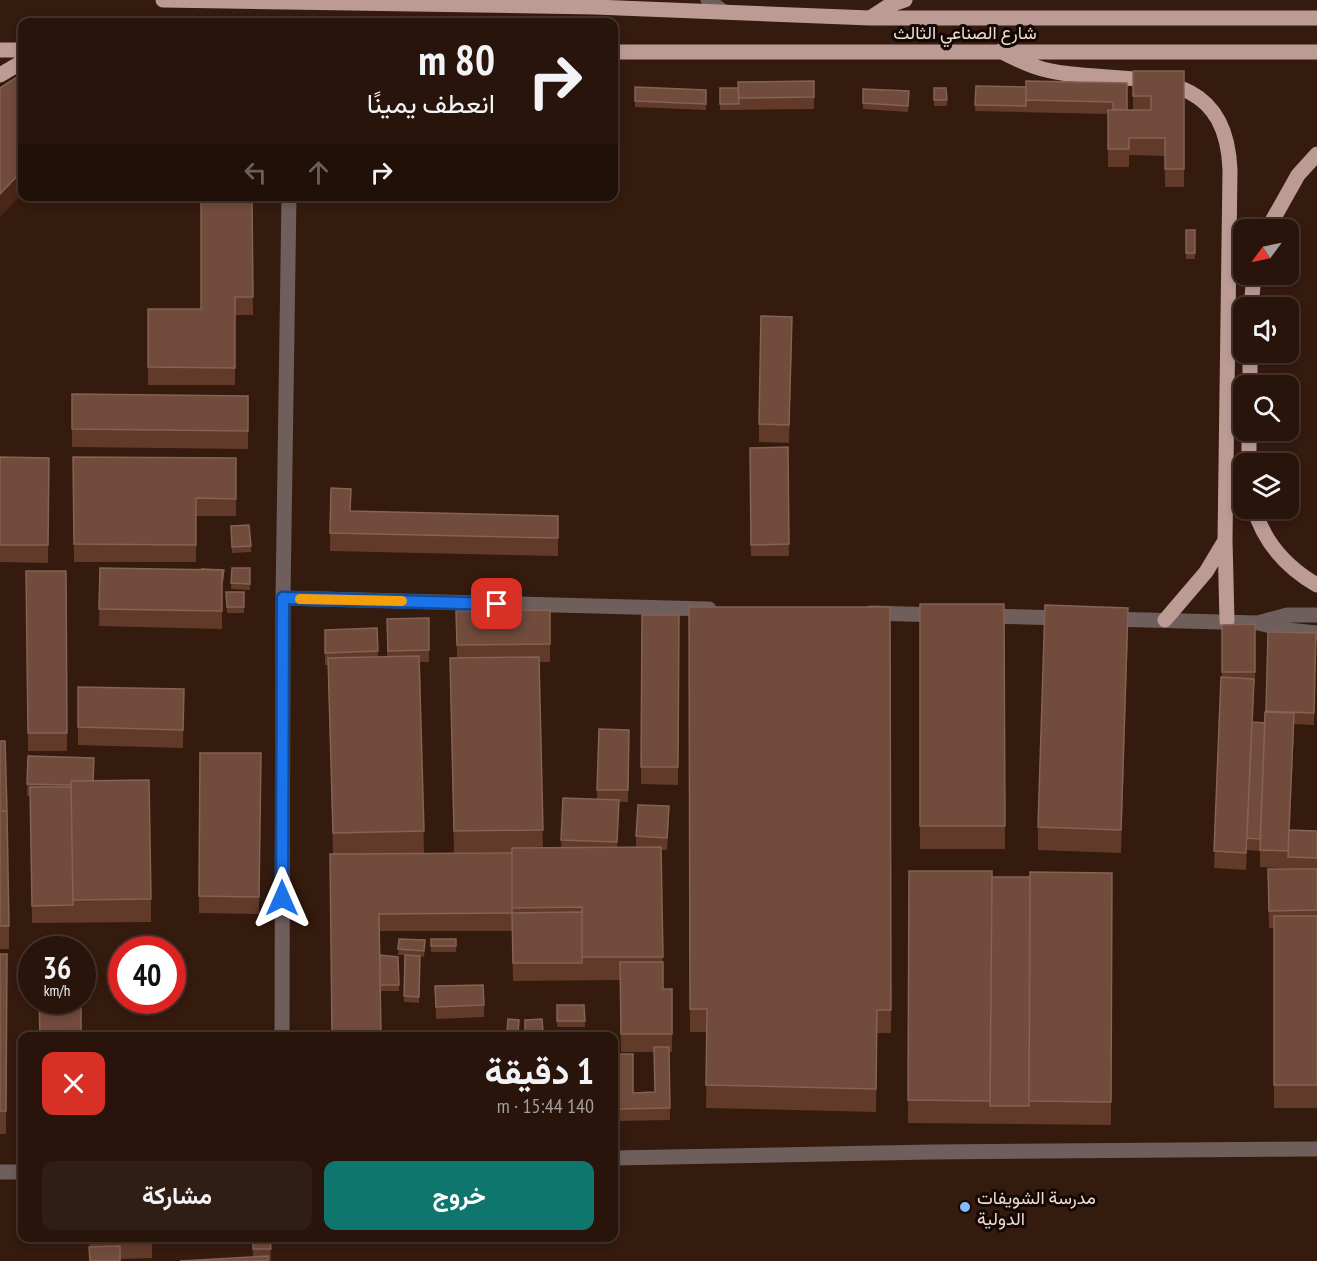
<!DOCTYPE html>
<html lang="ar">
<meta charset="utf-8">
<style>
body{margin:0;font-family:"PT Sans Narrow",Vazirmatn,sans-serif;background:#301d13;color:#f1f3f6;direction:rtl;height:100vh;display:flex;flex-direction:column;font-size:22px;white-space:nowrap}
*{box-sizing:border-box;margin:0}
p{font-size:20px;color:#a59e9c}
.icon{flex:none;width:33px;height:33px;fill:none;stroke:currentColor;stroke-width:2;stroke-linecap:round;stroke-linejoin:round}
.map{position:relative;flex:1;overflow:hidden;direction:ltr}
.side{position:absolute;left:18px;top:1032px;width:600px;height:210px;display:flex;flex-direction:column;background:#28140a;border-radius:12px;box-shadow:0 3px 9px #0003,0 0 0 2px #44332b;direction:rtl}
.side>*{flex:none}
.guide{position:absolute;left:18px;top:18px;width:600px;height:183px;border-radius:12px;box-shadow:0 3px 9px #0003,0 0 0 2px #44332b;direction:rtl;background:#28140a;color:#f1f3f6;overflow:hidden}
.needle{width:39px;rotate:237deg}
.controls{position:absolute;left:1233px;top:219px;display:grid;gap:12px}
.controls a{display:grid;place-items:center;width:66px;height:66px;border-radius:12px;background:#28140a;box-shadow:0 3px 9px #0003,0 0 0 2px #44332b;font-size:30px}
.speed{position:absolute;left:18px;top:936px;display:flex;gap:12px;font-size:30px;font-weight:700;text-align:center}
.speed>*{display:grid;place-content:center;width:78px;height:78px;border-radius:50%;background:#28140a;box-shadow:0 3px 9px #0003,0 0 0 2px #44332b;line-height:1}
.speed small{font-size:15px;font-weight:400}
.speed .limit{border:9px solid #d22;background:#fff;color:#111}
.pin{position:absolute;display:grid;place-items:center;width:51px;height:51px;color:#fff;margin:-26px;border-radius:12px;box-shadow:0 3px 9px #0006}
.me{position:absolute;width:66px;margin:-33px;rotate:0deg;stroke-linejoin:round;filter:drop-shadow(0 0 4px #0008)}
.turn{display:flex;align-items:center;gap:21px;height:126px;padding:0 24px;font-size:27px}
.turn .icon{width:78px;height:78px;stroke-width:2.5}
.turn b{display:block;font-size:42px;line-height:51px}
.lanes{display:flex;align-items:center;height:57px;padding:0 24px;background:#0003;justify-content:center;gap:30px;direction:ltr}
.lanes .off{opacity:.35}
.round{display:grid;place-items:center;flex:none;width:63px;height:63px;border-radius:12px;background:#301d13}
.headline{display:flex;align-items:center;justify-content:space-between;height:102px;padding:0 24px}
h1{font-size:36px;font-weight:700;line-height:45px}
.primary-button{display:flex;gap:12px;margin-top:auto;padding:12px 24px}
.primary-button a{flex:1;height:69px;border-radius:12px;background:#0f766e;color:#fff;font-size:24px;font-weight:700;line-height:69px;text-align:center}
.primary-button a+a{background:#301d13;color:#f1f3f6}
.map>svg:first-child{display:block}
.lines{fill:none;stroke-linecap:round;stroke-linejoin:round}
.minor{stroke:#6e5e5c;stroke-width:15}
.major{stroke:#bc9b95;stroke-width:15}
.wall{fill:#623a2a}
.shaded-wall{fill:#492617}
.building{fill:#714b3c;stroke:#846254;stroke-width:1.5}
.route-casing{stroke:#114b97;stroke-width:15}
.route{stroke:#1a73e8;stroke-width:10}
.slow{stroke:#f59e0b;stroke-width:10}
.poi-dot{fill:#85bbfb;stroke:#140804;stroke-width:2}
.labels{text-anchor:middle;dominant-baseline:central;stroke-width:6;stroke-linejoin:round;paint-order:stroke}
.street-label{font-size:18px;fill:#eedbd3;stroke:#140804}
.poi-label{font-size:18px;fill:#eedbd3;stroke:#140804;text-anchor:start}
</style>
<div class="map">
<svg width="1317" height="1261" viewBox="0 0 1317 1261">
<rect width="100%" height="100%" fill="#351a0e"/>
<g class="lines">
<path class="minor" d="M708,0L721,10
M283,598L709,609
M871,613L940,615
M985,616L1063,618
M1108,619L1258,623L1288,630L1317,633
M1258,623L1287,615H1317
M282,1036L283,598L289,196
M614,1158L931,1152L1317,1149
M0,1172H22"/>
<path class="major" d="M163,0L595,7L870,18H1317
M870,18L890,5L905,0
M0,50H22
M1000,51C1018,60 1036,69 1056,72C1132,85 1226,60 1230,170L1225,540L1227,621
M614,52H1317
M0,75L22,62
M1267,230L1298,175L1317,154
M1251,308L1254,274
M1250,386V352
M1249,464V430
M1254,508C1264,543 1286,567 1317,585
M1165,620L1206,572L1224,542"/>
</g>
<path class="wall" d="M1133,71H1184V187H1165V156L1129,155V167H1108V114L975,111L976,86L1026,87L1127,83V110H1133Z
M814,81V109L720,110V88H738Z
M635,87L706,90V110L635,107Z
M934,88H946L947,106H934Z
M863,89L909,91L908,112L863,109Z
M252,196L253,315H235V385H148V309H201Z
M1186,230H1195V259H1186Z
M792,334L789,443L759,442V424Z
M72,394L248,396V449L72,447Z
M788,447L789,556H751L750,448Z
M0,457L49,458L48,563L0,562Z
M73,457L236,458V516H196V562H74Z
M331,488L351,511L558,516V556L330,551Z
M231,526L251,546V552L232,553Z
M100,568L224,576L222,588V629L99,626Z
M232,568H250V590L231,589Z
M26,571H66L67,751H28Z
M226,592H244V613H227Z
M920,604H1004L1005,849H920Z
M689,607H890L891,1033H877L876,1112L706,1108L707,1032H690Z
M550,610V662H539L543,847H561L563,798L597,799L599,729L629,730L628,802H619L617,847H636V836L669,818L667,850H661L663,989H672V1052H669L670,1120L618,1121L617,1054L633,1093L655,1092L654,1052H621L620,980L513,981L512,931H380V965L399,985V991H381V1036H332L330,854H333L328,665H325V630L377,628L378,657H387V619L429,618V662H420L424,853H454L450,658H457L456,611Z
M642,615H679L678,785L641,784Z
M1255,624V684H1254L1253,722L1265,723L1316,633L1314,725L1294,724L1290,830L1317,831V1108H1274V928H1269L1268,869H1296L1260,867V851L1247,850L1246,870L1214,868L1222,677V625Z
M1128,631L1121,853L1038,850V827Z
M78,687L184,689L183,748L78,745Z
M0,741L9,926V949H0Z
M200,753H261L259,914L199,913Z
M28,756L93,781L151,899V922L32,923L30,796H27Z
M909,871L992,877H1030L1112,873L1111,1125L908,1123Z
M399,939L425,946L424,957L420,956L419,1003L404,1002L405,955H407H398Z
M431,939H456V952H431Z
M0,954H7L6,1134H0Z
M435,986L484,1005V1017L436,1019Z
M557,1005H584L585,1027H557Z
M508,1019L519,1020L518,1036H507Z
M89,1238H152V1258L120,1259L90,1261Z
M253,1238H270L271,1261H180L253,1257Z"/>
<path class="shaded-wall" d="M22,171V194L0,217V194Z
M1128,608V631L1121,853V830Z
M1254,679V696L1246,870V853Z
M1294,713V731L1288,857Z"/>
<path class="building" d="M1133,71H1184V169H1165V138H1129V149H1108V110H1151V96H1133Z
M17,77L22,79V171L0,194V88Z
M814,81V97L739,98L738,82Z
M1026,81L1127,83V110L1113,109V102L1026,100Z
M976,86L1026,87V106L975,105Z
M635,87L706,90V104L635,101Z
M720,88H738L739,104H720Z
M934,88H946L947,100H934Z
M863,89L909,91L908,106L863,103Z
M201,196H252L253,297H235V368L148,367V309H201Z
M1186,230H1195V253H1186Z
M761,316L792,317L789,425L759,424Z
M72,394L248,396V431L72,429Z
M788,447L789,544L751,545L750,448Z
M0,457L49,458L48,545H0Z
M73,457L236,458V499L196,498V545L74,544Z
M331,488L351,489L350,511L558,516V538L330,533Z
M249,525L251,546L232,547L231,526Z
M100,568L222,570V611L99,609Z
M232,568H250V584L231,583Z
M202,569L224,570L222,582V570H202Z
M26,571H66L67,733H28Z
M226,592H244V607H227Z
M920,604H1004L1005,826H920Z
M1045,605L1128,608L1121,830L1038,827Z
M689,607H890L891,1010H877L876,1089L706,1085L707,1009H690Z
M550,610V644L457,645L456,611Z
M642,615H679L678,767H641Z
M429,618V650L388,651L387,619Z
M1255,624V672H1222V625Z
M377,628L378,651L325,653V630Z
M1268,632L1316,633L1314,713L1266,711Z
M419,656L424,831L333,833L328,658Z
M539,657L543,830L454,831L450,658Z
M1221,677L1254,679L1246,853L1214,851Z
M78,687L184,689L183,730L78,727Z
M1265,712L1294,713L1288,851L1260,850Z
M1252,722L1265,723L1260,839L1247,838Z
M599,729L629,730L628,790H597Z
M0,741H5L7,811H0Z
M200,753H261L259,897L199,896Z
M28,756L94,758L93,781H71V785L27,784Z
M149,780L151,899L73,900L71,781Z
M30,787H71L73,905L32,906Z
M563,798L619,800L617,842L561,840Z
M638,805L669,806L667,838L636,836Z
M0,811H7L9,926H0Z
M1289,830L1317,831V858L1288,857Z
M661,847L663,957H582V907L512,908V848Z
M512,853V913L379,914L381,1035H332L330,854Z
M1268,869H1317V910L1269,911Z
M909,871H992L990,1101L908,1100Z
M1030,872L1112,873L1111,1102L1029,1101Z
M992,877H1030L1029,1106H990Z
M582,912V963H513L512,913Z
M1274,916H1317V1085H1274Z
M399,939L425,940L424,951L398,949Z
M431,939H456V946H431Z
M38,942H65L66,950H38Z
M0,954H7L6,1111H0Z
M380,955L398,957L399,985H380Z
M405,955L420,956L419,997L404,996Z
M620,962H663V989H672V1034H621Z
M483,985L484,1005L436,1007L435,986Z
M39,1000H81V1036H40Z
M557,1005H584L585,1021H557Z
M508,1019L519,1020L518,1033H507Z
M542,1019L543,1031H525V1020Z
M526,1031L547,1033V1036H525Z
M654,1047H669L670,1108L618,1109L617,1054H633V1093L655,1092Z
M89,1238H152V1241H89Z
M253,1238H270L271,1249H253Z
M120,1246V1261H90L89,1247Z
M268,1256V1261H180Z"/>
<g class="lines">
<defs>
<path id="route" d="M282,898L283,598L497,604"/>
</defs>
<use href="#route" class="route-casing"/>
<use href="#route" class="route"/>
<path class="slow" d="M300,599L402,601"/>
</g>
<circle class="poi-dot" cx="965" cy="1207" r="6"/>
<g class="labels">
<g class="street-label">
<text x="965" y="32">شارع الصناعي الثالث</text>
</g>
<g class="poi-label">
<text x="977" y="1197">مدرسة الشويفات<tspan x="977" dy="21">الدولية</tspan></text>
</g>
</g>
</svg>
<div class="controls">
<a><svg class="needle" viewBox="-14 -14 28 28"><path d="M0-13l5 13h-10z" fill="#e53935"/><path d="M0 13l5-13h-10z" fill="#a59e9c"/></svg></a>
<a><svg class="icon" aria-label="sound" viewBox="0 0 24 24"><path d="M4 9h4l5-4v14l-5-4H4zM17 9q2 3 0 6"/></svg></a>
<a><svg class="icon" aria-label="search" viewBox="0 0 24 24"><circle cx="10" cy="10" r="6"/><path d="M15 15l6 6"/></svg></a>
<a><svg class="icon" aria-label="layers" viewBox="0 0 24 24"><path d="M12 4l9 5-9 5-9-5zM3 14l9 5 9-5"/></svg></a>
</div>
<div class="speed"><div>36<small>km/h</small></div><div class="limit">40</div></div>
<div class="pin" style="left:497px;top:604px;background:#d93025"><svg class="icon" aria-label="arrive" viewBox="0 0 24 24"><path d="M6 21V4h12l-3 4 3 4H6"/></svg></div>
<svg class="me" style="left:282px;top:898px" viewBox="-20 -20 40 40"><path d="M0-17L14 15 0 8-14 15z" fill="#1a73e8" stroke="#fff" stroke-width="4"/></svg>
<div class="guide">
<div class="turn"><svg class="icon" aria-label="right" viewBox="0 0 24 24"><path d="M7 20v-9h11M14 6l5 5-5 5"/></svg><div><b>80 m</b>انعطف يمينًا</div></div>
<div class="lanes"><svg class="icon off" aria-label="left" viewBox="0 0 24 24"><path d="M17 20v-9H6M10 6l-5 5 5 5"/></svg><svg class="icon off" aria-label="ahead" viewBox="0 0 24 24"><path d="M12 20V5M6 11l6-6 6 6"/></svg><svg class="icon" aria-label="right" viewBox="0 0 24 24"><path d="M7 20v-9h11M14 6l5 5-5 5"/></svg></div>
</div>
<section class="side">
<div class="headline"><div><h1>1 دقيقة</h1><p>140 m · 15:44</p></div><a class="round" style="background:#d93025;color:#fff"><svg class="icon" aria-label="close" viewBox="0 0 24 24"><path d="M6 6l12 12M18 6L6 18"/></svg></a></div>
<div class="primary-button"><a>خروج</a><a>مشاركة</a></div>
</section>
</div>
